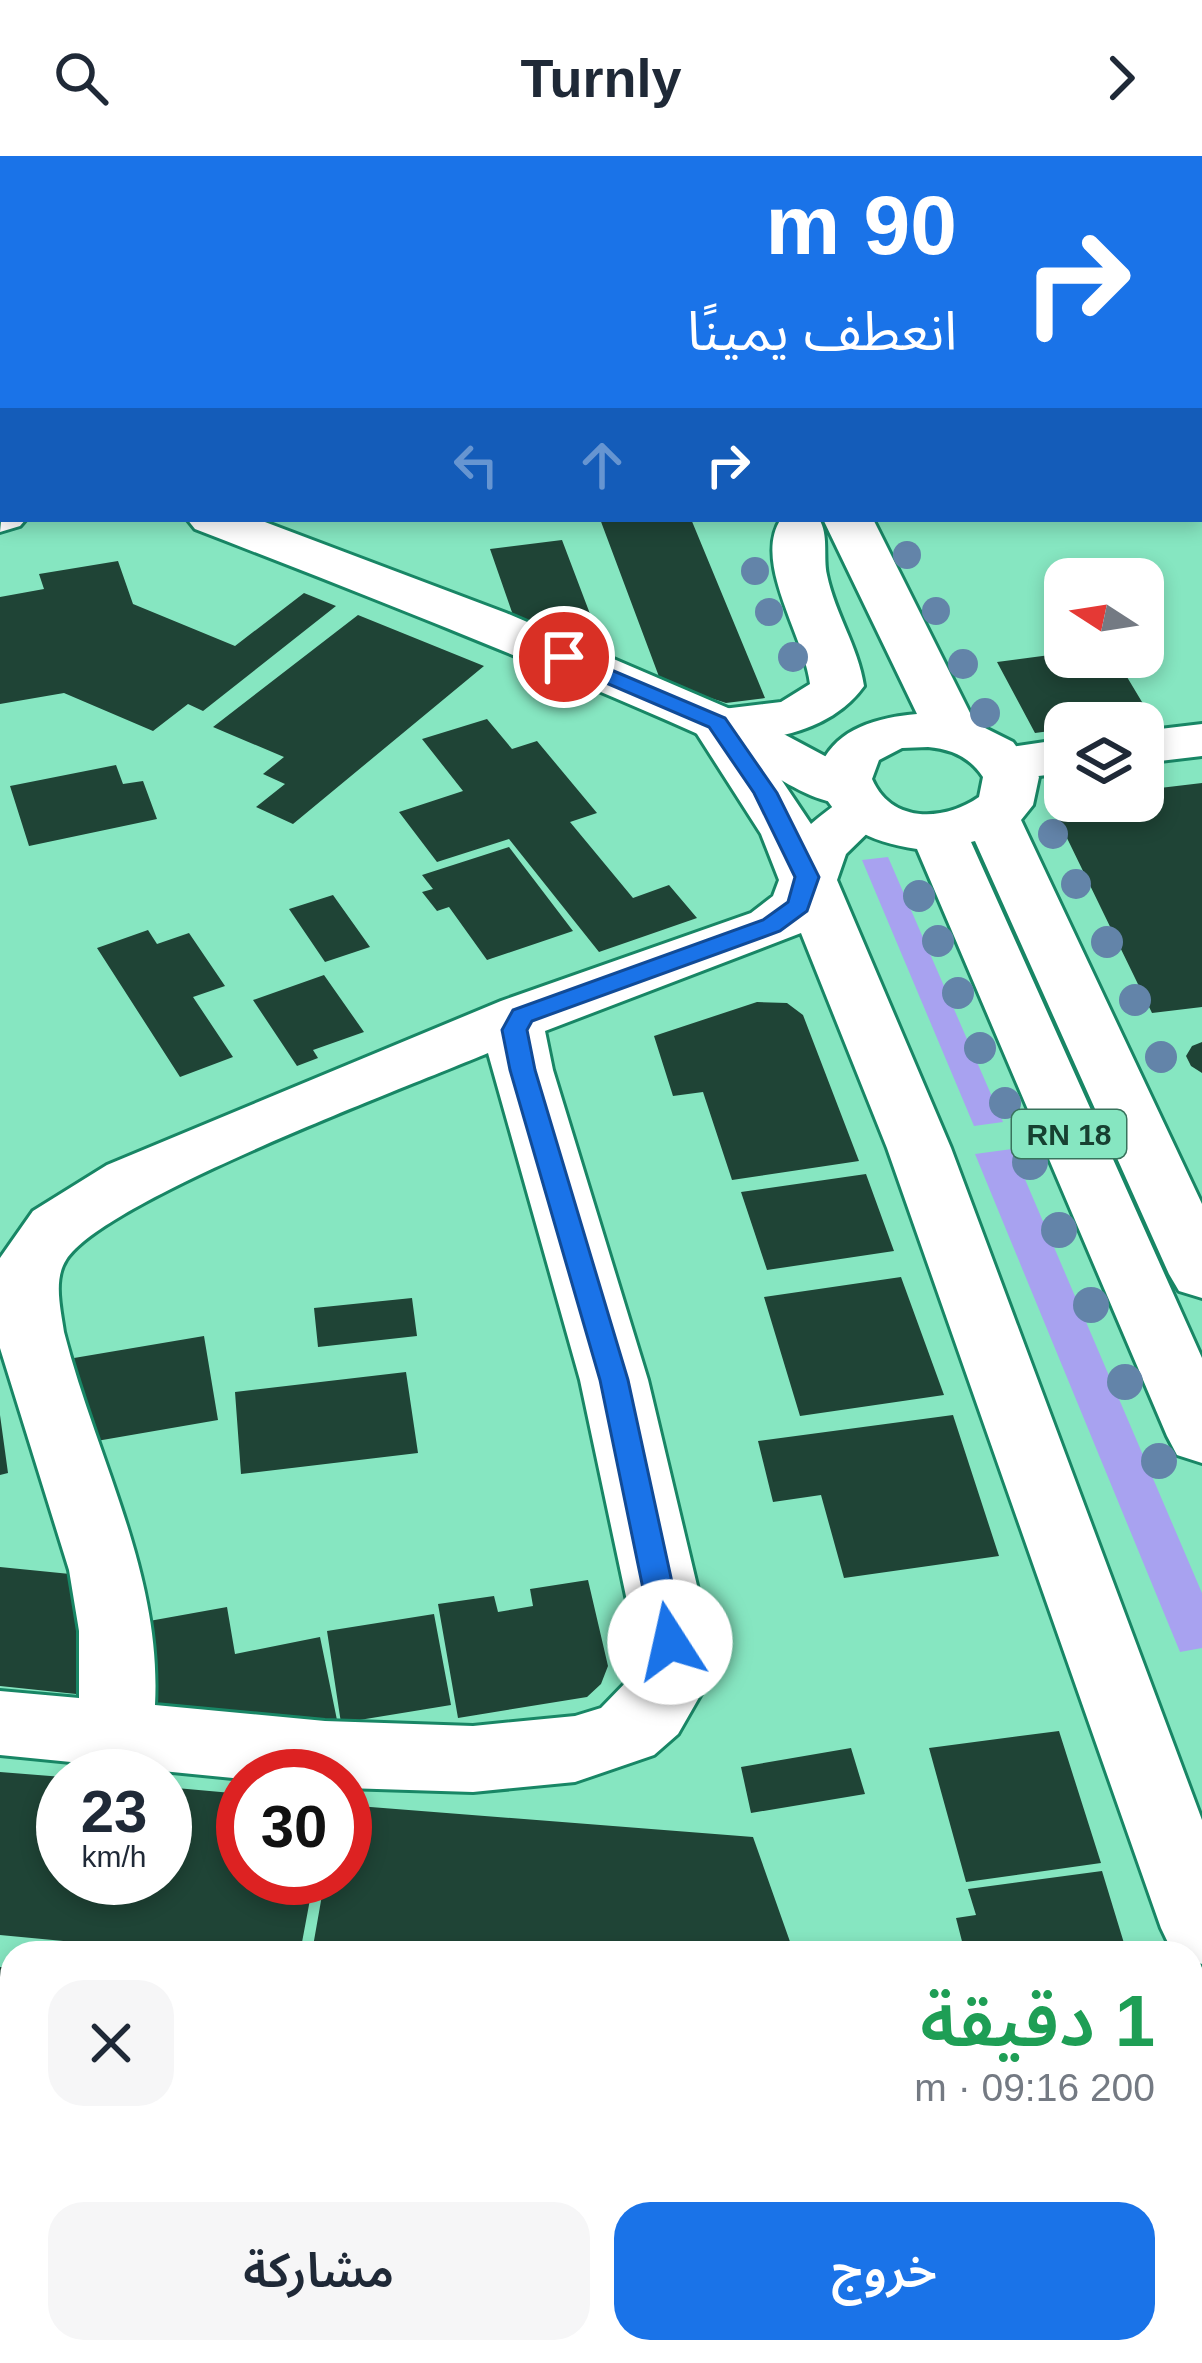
<!DOCTYPE html>
<html lang="ar">
<meta charset="utf-8">
<style>
body{margin:0;font-family:Arial,"Noto Sans Arabic",sans-serif;background:#f6f6f7;color:#1f2937;direction:rtl;height:100vh;display:flex;flex-direction:column;font-size:45px;white-space:nowrap}
*{box-sizing:border-box;margin:0}
p{font-size:39px;color:#747a83}
.icon{flex:none;width:66px;height:66px;fill:none;stroke:currentColor;stroke-width:2;stroke-linecap:round;stroke-linejoin:round}
.map{position:relative;flex:1;overflow:hidden;direction:ltr}
.sheet{position:absolute;left:0px;top:1785px;width:1203px;height:423px;display:flex;flex-direction:column;background:#fff;border-radius:36px 36px 0 0;box-shadow:0 6px 18px #0003;direction:rtl}
.sheet>*{flex:none}
.top-card{position:absolute;left:0px;top:0px;width:1203px;height:366px;box-shadow:0 6px 18px #0003;direction:rtl;background:#1a73e8;color:#fff;overflow:hidden}
.needle{width:78px;rotate:282deg}
.buttons{position:absolute;left:1044px;top:402px;display:grid;gap:24px}
.buttons a{display:grid;place-items:center;width:120px;height:120px;border-radius:24px;background:#fff;box-shadow:0 6px 18px #0003;font-size:60px}
.speed{position:absolute;left:36px;top:1593px;display:flex;gap:24px;font-size:60px;font-weight:700;text-align:center}
.speed>*{display:grid;place-content:center;width:156px;height:156px;border-radius:50%;background:#fff;box-shadow:0 6px 18px #0003;line-height:1}
.speed small{font-size:30px;font-weight:400}
.speed .limit{border:18px solid #d22;background:#fff;color:#111}
.pin{position:absolute;display:grid;place-items:center;width:102px;height:102px;color:#fff;margin:-51px;border:6px solid #fff;border-radius:50%;box-shadow:0 3px 12px #0007}
.me{position:absolute;width:132px;margin:-66px;rotate:350deg;stroke-linejoin:round;filter:drop-shadow(0 0 9px #0008)}
.turn{display:flex;align-items:center;gap:42px;height:252px;padding:0 48px;font-size:54px}
.turn .icon{width:156px;height:156px;stroke-width:2.5}
.turn b{display:block;font-size:84px;line-height:102px}
.lanes{display:flex;align-items:center;height:114px;padding:0 48px;background:#0003;justify-content:center;gap:60px;direction:ltr}
.lanes .off{opacity:.35}
.round{display:grid;place-items:center;flex:none;width:126px;height:126px;border-radius:36px;background:#f6f6f7}
.headline{display:flex;align-items:center;justify-content:space-between;height:204px;padding:0 48px}
h1{font-size:72px;font-weight:600;line-height:90px;color:#1e9e55}
.primary-button{display:flex;gap:24px;margin-top:auto;padding:24px 48px}
.primary-button a{flex:1;height:138px;border-radius:36px;background:#1a73e8;color:#fff;font-size:48px;font-weight:600;line-height:138px;text-align:center}
.primary-button a+a{background:#f6f6f7;color:#1f2937}
header{display:flex;justify-content:space-between;align-items:center;height:156px;padding:0 48px;background:#fff;font-size:54px;font-weight:600}
.map>svg:first-child{display:block}
.green{fill:#a8a2f0}
.building{fill:#1f4436}
.lines{fill:none;stroke-linecap:round;stroke-linejoin:round}
.street-casing{stroke:#188665;stroke-width:6}
.secondary-casing{stroke:#188665;stroke-width:6}
.primary-casing{stroke:#188665;stroke-width:6}
.street{fill:#fff;fill-rule:evenodd}
.secondary{fill:#fff;fill-rule:evenodd}
.primary{fill:#fff;fill-rule:evenodd}
.tree{fill:#6384a9}
.route{fill:#1a73e8;stroke:#114b97;stroke-width:3}
.labels{text-anchor:middle;dominant-baseline:central;stroke-width:12;stroke-linejoin:round;paint-order:stroke}
.shield{fill:#86e6c1;stroke:#38725c;stroke-width:3}
.shield-label{font-size:30px;font-weight:bold;fill:#174031}
</style>
<header><svg class="icon" aria-label="forward" viewBox="0 0 24 24"><path d="M9 5l7 7-7 7"/></svg>Turnly<svg class="icon" aria-label="search" viewBox="0 0 24 24"><circle cx="10" cy="10" r="6"/><path d="M15 15l6 6"/></svg></header>
<div class="map">
<svg width="1202" height="2207" viewBox="0 0 1202 2207">
<rect width="100%" height="100%" fill="#86e6c1"/>
<path class="green" d="M888,701L1003,966L974,970L862,704Z
M1012,993L1202,1437V1492L1180,1496L975,998Z"/>
<path class="building" d="M600,363H691L765,542L726,547L661,526Z
M562,384L598,479L571,483L514,462L490,393Z
M118,405L133,448L235,490L304,437L336,450L203,555L188,548L153,575L64,537L0,548V441L44,433L39,418Z
M358,459L484,510L293,668L256,651L285,628L263,618L284,601L213,571Z
M1065,497V501H1115L1151,561L1065,567V573L1035,577L997,506Z
M487,563L512,593L537,585L597,657L570,666L633,742L669,729L697,762L599,796L509,683L437,706L399,656L463,635L422,583Z
M116,609L123,628L143,625L157,663L29,690L10,630Z
M1202,627V851L1152,857L1049,645H1143V634Z
M509,691L573,775L487,804L449,751L437,755L422,736L433,733L422,719Z
M333,739L370,791L325,806L289,753Z
M148,774L157,788L189,777L225,830L193,841L233,901L180,921L97,792Z
M324,819L364,876L313,894L318,902L297,910L253,844Z
M757,846L787,847L803,859L859,1005L732,1024L703,936L673,940L654,880Z
M1202,886V917L1191,910L1186,900L1192,890Z
M866,1018L894,1095L767,1114L741,1036Z
M901,1121L944,1239L800,1260L764,1141Z
M412,1142L417,1180L318,1191L314,1152Z
M204,1180L218,1264L85,1287L74,1202Z
M406,1216L418,1297L241,1318L235,1236Z
M0,1259L8,1317L0,1319Z
M953,1259L999,1400L844,1422L821,1339L773,1346L758,1285Z
M0,1411L90,1420L95,1540L0,1530Z
M588,1424L608,1510L601,1528L587,1541L458,1562L438,1448L494,1440L498,1456L533,1450L530,1433Z
M227,1451L235,1498L320,1481L337,1564L139,1550L127,1469Z
M434,1458L451,1549L341,1567L327,1475Z
M1059,1575L1101,1707L966,1726L929,1592Z
M851,1592L865,1638L751,1657L741,1611Z
M0,1616L63,1621V1722H165V1631L243,1638V1722H314L300,1797H190L0,1779Z
M345,1649L753,1681L794,1797L312,1796L325,1722H345Z
M1102,1715L1127,1797H965L956,1762L976,1759L968,1733Z
M0,1811L12,1812V1982L0,1981Z
M1191,1989L1202,2022V2159L1191,2158Z
M0,2099L12,2101V2196H397L396,2207H0Z
M449,2196H608L607,2207H446Z
M648,2196H708L768,2207H646Z"/>
<g class="lines">
<defs>
<path id="street" d="M717,551L736,556L811,668C836,648 850,633 883,642L891,654L846,698L837,724L951,992L1202,1664V1808L1191,1804V1797H1173L1161,1772L887,992L801,777L545,875L553,914L648,1224L704,1459L709,1524L678,1578L654,1599L575,1626L473,1636L345,1632V1620L243,1623L0,1599V1535L79,1542V1475L69,1414L0,1192V1102L33,1055L107,1009L501,845L751,757L773,740L779,724L761,678L690,567L698,556ZM488,897L580,1224L630,1459L633,1519L601,1552L575,1560L473,1570L325,1565L155,1549C162,1417 96,1302 64,1176C61,1154 53,1124 66,1104C103,1044 408,931 488,897Z
M1202,568V600L1143,607V575Z
M1065,583V617L1004,624L985,619L977,607L985,595Z
M0,2004L12,2005V2089L0,2088Z
M1030,2196H1185L1189,2207H1034Z"/>
<path id="secondary" d="M3,345V363H26L20,370L0,376Z
M187,363H257L506,457L763,567L866,622L874,634L866,646C815,659 763,607 718,587C546,510 371,441 195,373Z"/>
<path id="primary" d="M603,0H645L646,3H604Z
M650,0H692L693,3H651Z
M781,363H819C829,379 823,401 827,419C835,458 858,490 864,530C829,579 754,592 698,578L690,567L698,556L781,546L810,528C805,481 752,406 781,363Z
M823,363H873L975,567L1013,586L1039,621L1033,649L1021,664L1202,1048V1142L1179,1135L1169,1118L975,685L971,686L1202,1202V1307L1177,1299L1167,1280L917,693C867,685 837,671 816,623C828,575 872,562 917,558ZM928,591C951,593 970,601 983,621L979,641C943,666 891,667 872,623L879,604L902,592Z"/>
</defs>
<use href="#street" class="street-casing"/>
<use href="#secondary" class="secondary-casing"/>
<use href="#primary" class="primary-casing"/>
<use href="#street" class="street"/>
<use href="#secondary" class="secondary"/>
<use href="#primary" class="primary"/>
</g>
<g class="tree">
<circle cx="907" cy="399" r="14"/>
<circle cx="755" cy="415" r="14"/>
<circle cx="936" cy="455" r="14"/>
<circle cx="769" cy="456" r="14"/>
<circle cx="793" cy="501" r="15"/>
<circle cx="963" cy="508" r="15"/>
<circle cx="985" cy="557" r="15"/>
<circle cx="1053" cy="678" r="15"/>
<circle cx="1076" cy="728" r="15"/>
<circle cx="919" cy="740" r="16"/>
<circle cx="938" cy="785" r="16"/>
<circle cx="1107" cy="786" r="16"/>
<circle cx="958" cy="837" r="16"/>
<circle cx="1135" cy="844" r="16"/>
<circle cx="980" cy="892" r="16"/>
<circle cx="1161" cy="901" r="16"/>
<circle cx="1005" cy="947" r="16"/>
<circle cx="1030" cy="1006" r="18"/>
<circle cx="1059" cy="1074" r="18"/>
<circle cx="1091" cy="1149" r="18"/>
<circle cx="1125" cy="1226" r="18"/>
<circle cx="1159" cy="1305" r="18"/>
</g>
<path class="route" d="M564,494L725,562L777,637L819,721L807,755L780,775L532,865L527,874L535,914L628,1224L685,1486L681,1495L670,1498L659,1495L654,1486L600,1224L510,914L502,874L513,854L763,764L788,746L795,721L754,637L709,571L557,506L553,501Z"/>
<g class="labels">
<rect class="shield" x="1012" y="954" width="114" height="48" rx="9"/>
<g class="shield-label">
<text x="1069" y="978">RN 18</text>
</g>
</g>
</svg>
<div class="buttons">
<a><svg class="needle" viewBox="-14 -14 28 28"><path d="M0-13l5 13h-10z" fill="#e53935"/><path d="M0 13l5-13h-10z" fill="#747a83"/></svg></a>
<a><svg class="icon" aria-label="layers" viewBox="0 0 24 24"><path d="M12 4l9 5-9 5-9-5zM3 14l9 5 9-5"/></svg></a>
</div>
<div class="speed"><div>23<small>km/h</small></div><div class="limit">30</div></div>
<div class="pin" style="left:564px;top:501px;background:#d93025"><svg class="icon" aria-label="arrive" viewBox="0 0 24 24"><path d="M6 21V4h12l-3 4 3 4H6"/></svg></div>
<svg class="me" style="left:670px;top:1486px" viewBox="-20 -20 40 40"><circle r="19" fill="#fff"/><path d="M0-13L10 11 0 6-10 11z" fill="#1a73e8"/></svg>
<div class="top-card">
<div class="turn"><svg class="icon" aria-label="right" viewBox="0 0 24 24"><path d="M7 20v-9h11M14 6l5 5-5 5"/></svg><div><b>90 m</b>انعطف يمينًا</div></div>
<div class="lanes"><svg class="icon off" aria-label="left" viewBox="0 0 24 24"><path d="M17 20v-9H6M10 6l-5 5 5 5"/></svg><svg class="icon off" aria-label="ahead" viewBox="0 0 24 24"><path d="M12 20V5M6 11l6-6 6 6"/></svg><svg class="icon" aria-label="right" viewBox="0 0 24 24"><path d="M7 20v-9h11M14 6l5 5-5 5"/></svg></div>
</div>
<section class="sheet">
<div class="headline"><div><h1>1 دقيقة</h1><p>200 m · 09:16</p></div><a class="round"><svg class="icon" aria-label="close" viewBox="0 0 24 24"><path d="M6 6l12 12M18 6L6 18"/></svg></a></div>
<div class="primary-button"><a>خروج</a><a>مشاركة</a></div>
</section>
</div>
